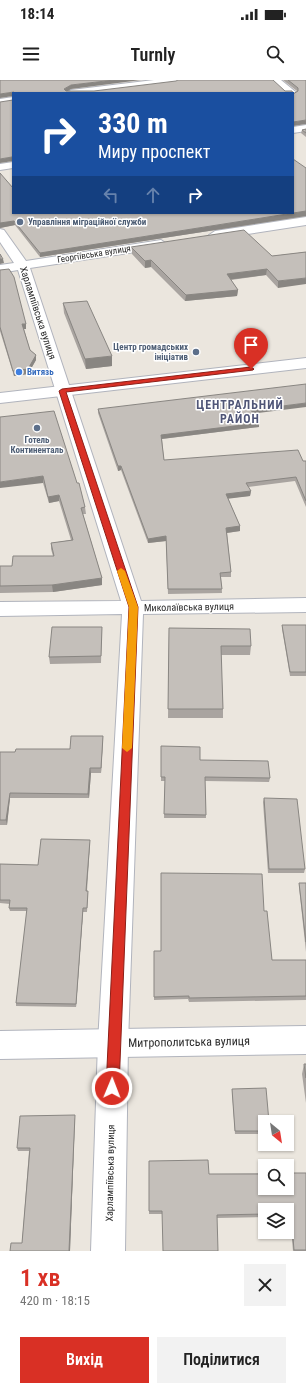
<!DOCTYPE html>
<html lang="uk">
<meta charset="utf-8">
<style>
body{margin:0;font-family:"Roboto Condensed",sans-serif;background:#f2f2f2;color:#222;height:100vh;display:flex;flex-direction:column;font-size:15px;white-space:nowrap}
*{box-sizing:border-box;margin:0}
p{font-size:13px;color:#767676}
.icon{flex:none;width:22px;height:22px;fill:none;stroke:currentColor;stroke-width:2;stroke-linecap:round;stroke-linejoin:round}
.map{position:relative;height:1171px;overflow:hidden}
.drawer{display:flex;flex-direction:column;background:#fff;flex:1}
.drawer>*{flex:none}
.banner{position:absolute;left:12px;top:12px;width:282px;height:122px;border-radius:0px;box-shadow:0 1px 3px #0004;background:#1a4fa0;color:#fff;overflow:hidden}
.needle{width:26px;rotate:150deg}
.tools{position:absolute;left:258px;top:1035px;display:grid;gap:8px}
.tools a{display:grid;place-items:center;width:36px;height:36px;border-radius:0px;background:#fff;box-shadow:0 1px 3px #0004;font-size:20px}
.pin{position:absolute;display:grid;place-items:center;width:34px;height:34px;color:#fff;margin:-41px -17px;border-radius:50% 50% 50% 0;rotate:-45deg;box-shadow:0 0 4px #0007}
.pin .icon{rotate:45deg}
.me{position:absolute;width:44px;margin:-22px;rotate:1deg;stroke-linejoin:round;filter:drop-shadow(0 0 3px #0008)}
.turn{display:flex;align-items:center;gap:14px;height:84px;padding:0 20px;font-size:18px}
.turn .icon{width:52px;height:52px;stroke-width:2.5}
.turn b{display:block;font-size:28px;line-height:34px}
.lanes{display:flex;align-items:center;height:38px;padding:0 20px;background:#0003;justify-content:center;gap:20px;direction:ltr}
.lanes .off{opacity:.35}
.round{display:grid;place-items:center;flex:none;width:42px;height:42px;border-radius:0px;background:#f2f2f2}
.headline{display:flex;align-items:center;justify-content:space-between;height:68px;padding:0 20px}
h1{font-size:24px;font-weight:600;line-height:30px;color:#d93025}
.button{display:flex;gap:8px;margin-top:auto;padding:8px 20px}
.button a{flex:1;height:46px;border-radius:0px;background:#d93025;color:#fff;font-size:16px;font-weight:600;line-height:46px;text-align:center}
.button a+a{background:#f2f2f2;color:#222}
.status{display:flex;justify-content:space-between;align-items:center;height:28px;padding:0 20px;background:#fff;direction:ltr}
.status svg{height:11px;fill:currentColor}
header{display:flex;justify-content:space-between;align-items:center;height:52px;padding:0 20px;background:#fff;font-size:18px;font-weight:600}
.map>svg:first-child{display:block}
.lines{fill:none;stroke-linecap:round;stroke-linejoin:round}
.street-casing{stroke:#b1b4bd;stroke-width:2}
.secondary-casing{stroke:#b1b4bd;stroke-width:2}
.street{fill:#fff;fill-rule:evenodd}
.secondary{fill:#fff;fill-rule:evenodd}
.wall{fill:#a9a4a0}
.shaded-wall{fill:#898682}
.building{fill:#c4bfba;stroke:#898682}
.route{fill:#d93025;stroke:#8d1f18}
.slow{fill:#f59e0b}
.service-dot{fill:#5c6f8a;stroke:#fff;stroke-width:1.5}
.shop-dot{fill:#3f7fe0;stroke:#fff;stroke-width:1.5}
.labels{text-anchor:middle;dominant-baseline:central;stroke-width:3;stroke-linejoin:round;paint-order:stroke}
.far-service-label{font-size:9px;font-weight:bold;fill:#4e5e75;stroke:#fff;text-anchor:start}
.far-street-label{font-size:9px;fill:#2a2a2a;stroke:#fff}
.far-shop-label{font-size:9px;font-weight:bold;fill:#366cbe;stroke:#fff;text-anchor:start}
.street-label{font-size:10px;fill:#2a2a2a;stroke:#fff}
.far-district-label{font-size:12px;font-weight:bold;letter-spacing:1px;fill:#4f5577;stroke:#fff}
.near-street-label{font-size:12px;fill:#2a2a2a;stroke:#fff}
</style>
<div class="status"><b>18:14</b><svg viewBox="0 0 49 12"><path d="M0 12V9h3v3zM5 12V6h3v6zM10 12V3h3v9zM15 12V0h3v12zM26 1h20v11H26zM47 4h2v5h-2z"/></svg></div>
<header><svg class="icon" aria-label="menu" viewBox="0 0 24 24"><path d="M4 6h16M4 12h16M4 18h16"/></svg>Turnly<svg class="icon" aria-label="search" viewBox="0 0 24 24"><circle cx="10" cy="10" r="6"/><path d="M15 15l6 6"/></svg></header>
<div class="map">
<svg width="306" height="1171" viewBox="0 0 306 1171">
<rect width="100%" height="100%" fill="#ebe6de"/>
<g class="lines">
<defs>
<path id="street" d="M154,0H181L176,3L94,13H66L71,10Z
M270,0H281L297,13L293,16V13H286Z
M13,17V23L0,25V19Z
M306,137V145L215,159L209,155L215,151Z
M0,149L4,150L26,181L161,160L167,164L161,168L30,188L141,521L306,518V532L143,534L128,963L125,1171H91L98,963L122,534L0,536V522L121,521L18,190L0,193V185L14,183L0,162Z"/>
<path id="secondary" d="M306,45V51L293,53V47Z
M13,82V88L0,90V84Z
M306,278V288L0,323V313Z
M306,946V974L0,979V951Z"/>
</defs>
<use href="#street" class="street-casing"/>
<use href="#secondary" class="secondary-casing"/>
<use href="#street" class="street"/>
<use href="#secondary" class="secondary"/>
</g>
<path class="wall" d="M283,0H306L293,46V14L297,11Z
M306,49V57L301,53L302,50Z
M306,88V136L40,177L15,145L0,148V93L13,133H293Z
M131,167L272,176L306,172L278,208L266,195L231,200L238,210L237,216L185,221L151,187L145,188L132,174Z
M0,190L26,244V249H24L30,270L36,275V280L28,294L14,296L0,251Z
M63,223L112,286L86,289L64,233Z
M98,329L254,334L259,343V347L162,359L164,380L306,381V427L295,401L248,407L251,411L250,416L228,418L240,446V451L227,453L231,492V497H221L222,513L168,514L166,461L148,463L121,390L118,391L98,333Z
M0,337L77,403L85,427L86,434H83L102,498V505L53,512L0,513V486H12L53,476L51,469V463L71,460L59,421L49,423L43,403Z
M282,545H306V596H290L282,549Z
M102,547L101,583L50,584L49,577Z
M169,548L251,566L250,575H221L223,629V638H168Z
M103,656L101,693H91L89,718H10L7,745H0V672H15L70,669Z
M161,666L200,680L270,698L269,702L205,701L206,738H164L165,701H161Z
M264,718L305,789L304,793H268L263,722Z
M90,763L87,811L88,814L87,832H83L76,927L16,926V923L27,831H10L9,828L10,824L0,823V784L38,785Z
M299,803H306V872L299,807Z
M264,831L272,880H306V920L189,922L188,919L154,920V871H161Z
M304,984H306V1023L302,994Z
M232,1009L265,1042V1054H235L232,1012Z
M75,1038L70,1171H10L22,1163L29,1071H18L17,1068Z
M149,1081L209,1094L306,1093V1171H293L290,1137H287V1130H265V1137L217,1138L162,1134H149Z"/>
<path class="shaded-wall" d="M114,0H141L71,9L65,13L64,9L71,5Z
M14,12L13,13V16L0,18V14Z
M306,40V44L293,46V42Z
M12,77L13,81L0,83V79Z
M306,131V136L40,177V173Z
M14,141L15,145L0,148V143Z
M0,179H3L4,183L0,184Z
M151,180V187L145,188V181Z
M267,189L266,195L226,200L227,194Z
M306,198V204L278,208V201Z
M238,210L237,216L185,221L186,215Z
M22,244H26V249H22Z
M36,275V280L28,294L14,296L13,291Z
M112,276V286L86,289L85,279Z
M306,323V327L251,334V330Z
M259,343V347L161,359V355Z
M118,386H121V390L118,391Z
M43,396V403L0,408V402Z
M251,411L250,416L226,419V414Z
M59,415V421L49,423L48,417Z
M240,446V451L226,453V448Z
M166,456V461L148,463V459Z
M102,498V505L53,512L52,505Z
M103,656V661L101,693V688Z
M90,688L91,693L89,718L88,714Z
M10,713V718L7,745L6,740Z
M90,760V763L86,814V811Z
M83,828V832L76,927V924Z
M75,1035L70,1171H69Z"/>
<path class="building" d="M0,0H114L71,5L64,9L66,11H94L176,1L178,0H273L285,11H292L293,13H14V12L0,14Z
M288,0H306V40L293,42V14L298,11V8Z
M13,20V77H12L0,79V22Z
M306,49V53L302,50Z
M293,79L306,88V131L40,173L14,141L0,143V93L13,108V133H293Z
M244,150L272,176L306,172V198L278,201L267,189L227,194L238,210L186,215L151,180L145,181L131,167Z
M0,174L3,179H0Z
M9,189L14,197L26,244H22L30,270L36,275L28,289L13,291L0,247V190Z
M87,221L112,276L85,279L63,223Z
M306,304V323L251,330L259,343L161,355L164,380L298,370L303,381H306V421L296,397L246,403L251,411L226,414L240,446L226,448L231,492L220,493L222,509H168L166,456L148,459L121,386H118L98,329Z
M54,331L77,403H79L85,427L81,428L102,498L52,505L0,506V486H12L13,476H54L51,463L73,460L59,415L48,417L43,396L0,402V337Z
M282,545H306V592H290Z
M52,547H102L101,576L49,577Z
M169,548L250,549L251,566H221L223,629H168Z
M71,656H103L101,688H90L88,714L10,713L6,740H0V672H15L16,669H70Z
M161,666L200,667V680L268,681L270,698L205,697L206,735L164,734L165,697H161Z
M264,718L297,719L305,789H269Z
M41,759L90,760L86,811H88L87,828H83L76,924L16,923L27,828H9L10,820H0V784L38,785Z
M161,793L262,794L264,831H267L272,880H306V916L189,918V916L154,917V871H161Z
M299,803H306V862Z
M304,984H306V998Z
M266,1008L269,1042H265V1051H235L232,1009Z
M75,1035L69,1171H10L11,1163H22L30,1068H17L20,1036Z
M208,1080L209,1094H265V1108H287V1093H306V1170H294L291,1134H287V1130H265V1134L217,1135L218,1171H163L162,1131H149V1081Z"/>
<path class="route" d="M251,287L254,289L253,290L66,312L138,527L119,1008L117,1012L112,1014L108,1012L106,1008L129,527L59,311L62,309Z"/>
<path class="slow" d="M121,488L125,491L138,527L132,668L127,672L122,668L129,527L117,491Z"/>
<g class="service-dot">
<circle cx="20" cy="142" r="4"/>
<circle cx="196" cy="272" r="4"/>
<circle cx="37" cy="348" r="4"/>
</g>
<circle class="shop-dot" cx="19" cy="292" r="4"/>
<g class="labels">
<g class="far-service-label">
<text x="28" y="142">Управління міграційної служби</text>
<text x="188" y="267" text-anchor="end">Центр громадських<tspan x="188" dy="10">ініціатив</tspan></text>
<text x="37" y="360" text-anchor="middle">Готель<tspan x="37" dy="10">Континенталь</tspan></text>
</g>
<g class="far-street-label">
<text transform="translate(94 174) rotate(-9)">Георгіївська вулиця</text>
</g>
<g class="far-shop-label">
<text x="27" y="292">Витязь</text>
</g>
<g class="street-label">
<text transform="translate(38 233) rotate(72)">Харлампіївська вулиця</text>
<text transform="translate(189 527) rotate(-1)">Миколаївська вулиця</text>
<text transform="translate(110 1093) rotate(-89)">Харлампіївська вулиця</text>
</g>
<g class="far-district-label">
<text x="240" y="325">ЦЕНТРАЛЬНИЙ<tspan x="240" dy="14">РАЙОН</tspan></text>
</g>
<g class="near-street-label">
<text transform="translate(189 962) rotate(-1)">Митрополитська вулиця</text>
</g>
</g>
</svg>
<div class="tools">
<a><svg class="needle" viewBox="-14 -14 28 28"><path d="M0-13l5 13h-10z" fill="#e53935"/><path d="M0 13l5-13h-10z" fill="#767676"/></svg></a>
<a><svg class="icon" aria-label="search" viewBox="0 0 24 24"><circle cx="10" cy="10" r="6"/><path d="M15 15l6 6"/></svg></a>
<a><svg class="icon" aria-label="layers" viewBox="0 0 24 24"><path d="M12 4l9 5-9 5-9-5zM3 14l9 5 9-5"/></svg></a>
</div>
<div class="pin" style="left:251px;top:289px;background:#d93025"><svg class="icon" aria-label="arrive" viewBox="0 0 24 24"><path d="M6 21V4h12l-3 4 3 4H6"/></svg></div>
<svg class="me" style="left:112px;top:1008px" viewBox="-20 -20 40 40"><circle r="17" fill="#d93025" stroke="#fff" stroke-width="3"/><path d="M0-11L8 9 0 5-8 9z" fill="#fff"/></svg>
<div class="banner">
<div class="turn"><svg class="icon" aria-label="right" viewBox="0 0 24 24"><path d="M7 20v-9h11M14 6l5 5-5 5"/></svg><div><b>330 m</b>Миру проспект</div></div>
<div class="lanes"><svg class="icon off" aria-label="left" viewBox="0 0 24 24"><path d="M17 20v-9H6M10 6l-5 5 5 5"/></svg><svg class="icon off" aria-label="ahead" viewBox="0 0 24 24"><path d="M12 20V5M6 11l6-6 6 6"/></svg><svg class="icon" aria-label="right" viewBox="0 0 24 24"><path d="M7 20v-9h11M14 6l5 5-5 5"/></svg></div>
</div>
</div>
<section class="drawer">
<div class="headline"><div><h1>1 хв</h1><p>420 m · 18:15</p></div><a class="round"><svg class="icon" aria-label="close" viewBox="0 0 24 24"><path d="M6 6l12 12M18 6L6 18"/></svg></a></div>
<div class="button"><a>Вихід</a><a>Поділитися</a></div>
</section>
